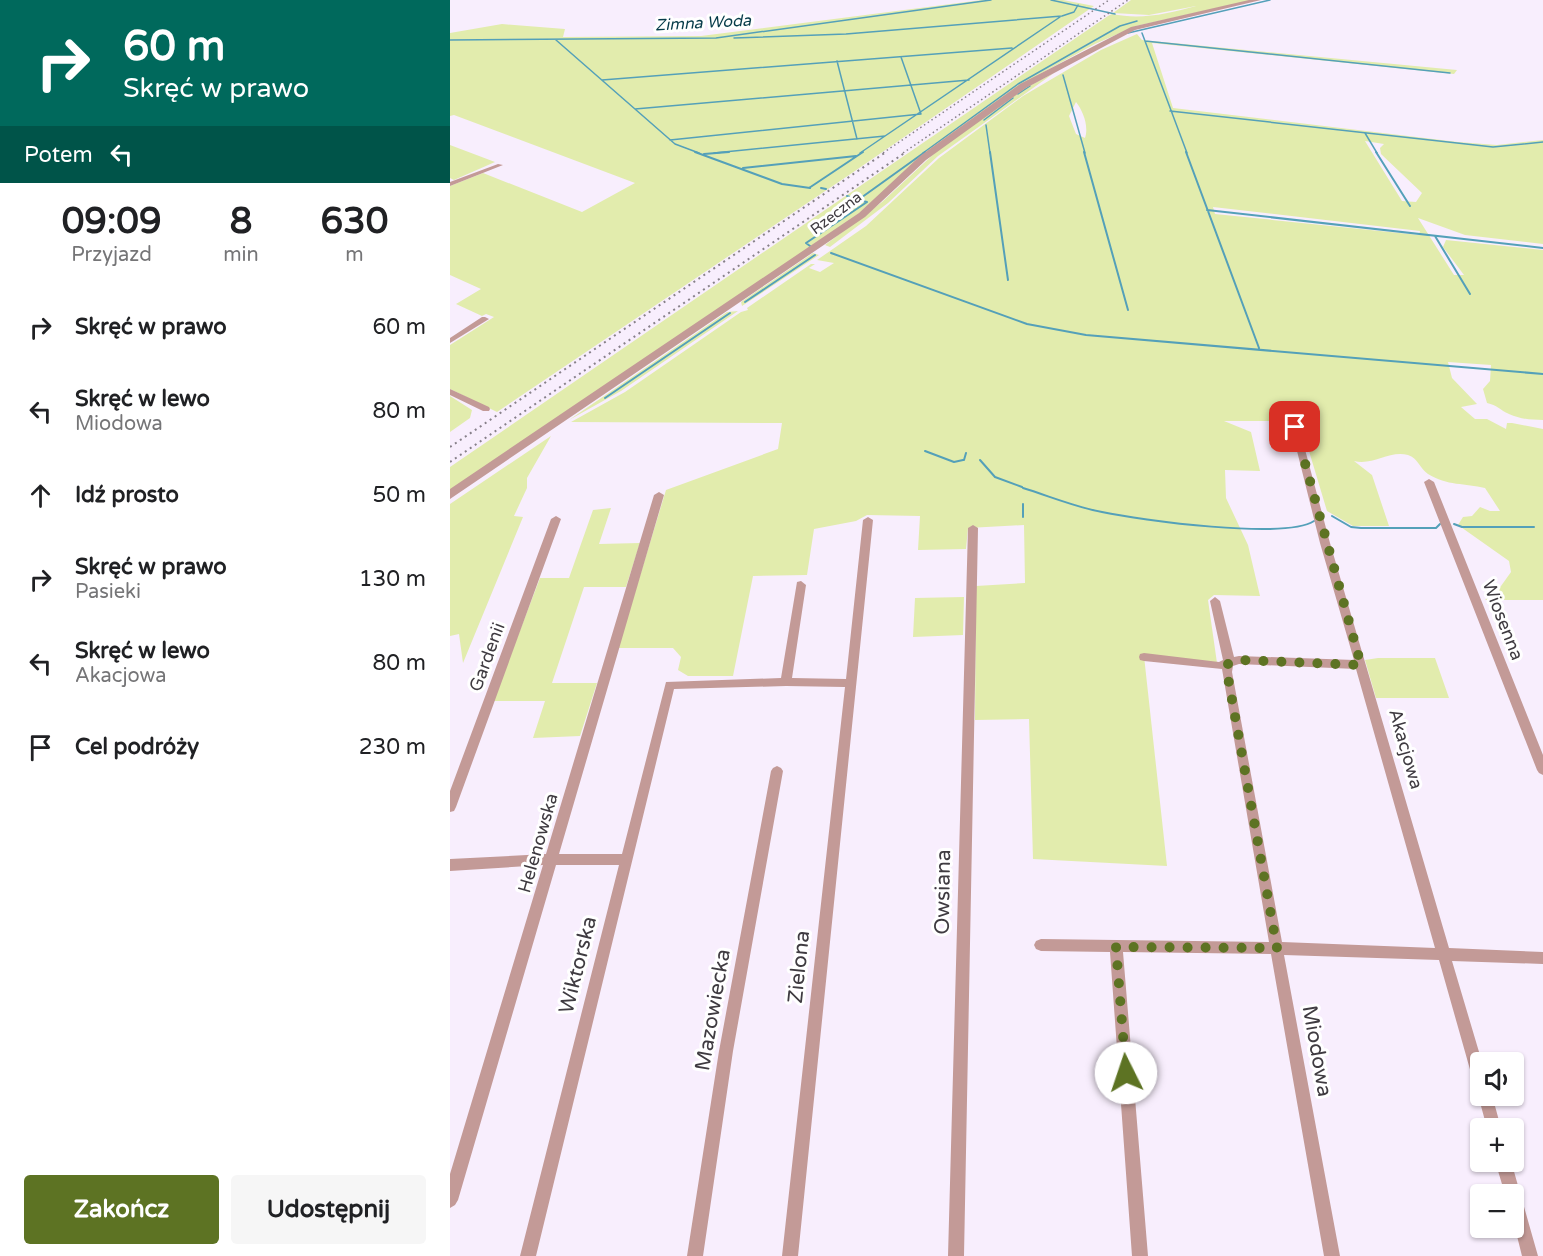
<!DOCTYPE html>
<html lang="pl">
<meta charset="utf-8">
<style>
body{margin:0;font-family:"Varela Round",sans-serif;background:#f6f6f6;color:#202124;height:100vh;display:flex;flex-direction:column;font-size:22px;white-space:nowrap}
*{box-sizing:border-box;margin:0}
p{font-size:20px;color:#757577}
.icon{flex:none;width:33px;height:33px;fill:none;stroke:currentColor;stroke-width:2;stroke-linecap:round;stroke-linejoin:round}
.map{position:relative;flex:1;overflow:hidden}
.panel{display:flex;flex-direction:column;background:#fff;width:450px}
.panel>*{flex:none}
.guide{background:#00695c;color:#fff;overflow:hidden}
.tools{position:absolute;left:1020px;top:1052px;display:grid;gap:12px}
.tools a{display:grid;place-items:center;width:54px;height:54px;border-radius:6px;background:#fff;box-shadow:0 2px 4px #0004;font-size:30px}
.pin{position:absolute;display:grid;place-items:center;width:51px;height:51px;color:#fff;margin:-26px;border-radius:12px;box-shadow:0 3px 9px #0006}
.me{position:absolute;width:66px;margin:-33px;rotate:356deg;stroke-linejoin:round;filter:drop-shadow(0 0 4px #0008)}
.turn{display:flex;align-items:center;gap:21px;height:126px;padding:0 24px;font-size:27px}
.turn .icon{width:78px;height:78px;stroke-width:2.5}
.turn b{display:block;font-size:42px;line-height:51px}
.then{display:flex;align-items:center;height:57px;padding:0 24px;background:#0003;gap:12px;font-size:22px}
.eta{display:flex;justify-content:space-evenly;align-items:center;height:102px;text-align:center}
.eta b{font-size:36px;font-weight:700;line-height:42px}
.primary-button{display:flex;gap:12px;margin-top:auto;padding:12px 24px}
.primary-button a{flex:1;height:69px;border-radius:6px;background:#5d7323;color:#fff;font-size:24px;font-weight:700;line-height:69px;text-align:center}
.primary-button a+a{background:#f6f6f6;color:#202124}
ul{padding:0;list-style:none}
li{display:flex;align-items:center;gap:18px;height:84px;padding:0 24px}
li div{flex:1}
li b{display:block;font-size:22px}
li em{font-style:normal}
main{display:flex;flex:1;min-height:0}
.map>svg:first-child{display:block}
.green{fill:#e2ecad;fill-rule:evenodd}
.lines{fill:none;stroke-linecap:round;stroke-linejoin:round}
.stream-far1{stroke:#54a0b9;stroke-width:1.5}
.stream{stroke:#54a0b9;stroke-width:2}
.minor{fill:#c39a97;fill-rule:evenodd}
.tertiary{fill:#c39a97;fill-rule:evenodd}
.rail-far1{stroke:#87808a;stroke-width:1.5;stroke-dasharray:1.5 3;stroke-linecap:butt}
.rail{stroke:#87808a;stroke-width:2;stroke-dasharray:2 4;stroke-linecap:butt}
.route{stroke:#5d7323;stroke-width:10;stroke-dasharray:0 18}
.labels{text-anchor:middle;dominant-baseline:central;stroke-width:6;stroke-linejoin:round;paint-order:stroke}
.far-street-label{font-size:15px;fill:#3f3b41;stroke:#fff}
.far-water-label{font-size:16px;font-style:italic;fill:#063b49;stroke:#fff}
.street-label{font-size:18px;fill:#3f3b41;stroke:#fff}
.near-street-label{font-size:21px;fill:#3f3b41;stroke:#fff}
</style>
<main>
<section class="panel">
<div class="guide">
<div class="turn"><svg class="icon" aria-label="right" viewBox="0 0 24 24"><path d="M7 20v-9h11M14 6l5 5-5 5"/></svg><div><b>60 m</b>Skręć w prawo</div></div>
<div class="then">Potem<svg class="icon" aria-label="left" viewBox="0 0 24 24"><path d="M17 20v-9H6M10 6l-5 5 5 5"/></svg></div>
</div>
<div class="eta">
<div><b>09:09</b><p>Przyjazd</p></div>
<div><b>8</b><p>min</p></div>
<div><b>630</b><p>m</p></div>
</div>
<ul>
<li><svg class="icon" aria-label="right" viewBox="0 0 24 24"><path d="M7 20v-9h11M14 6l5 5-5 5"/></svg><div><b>Skręć w prawo</b></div><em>60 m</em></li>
<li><svg class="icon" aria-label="left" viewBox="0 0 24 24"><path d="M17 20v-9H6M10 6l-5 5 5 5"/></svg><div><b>Skręć w lewo</b><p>Miodowa</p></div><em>80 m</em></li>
<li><svg class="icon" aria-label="ahead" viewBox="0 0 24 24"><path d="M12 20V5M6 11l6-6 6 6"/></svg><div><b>Idź prosto</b></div><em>50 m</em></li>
<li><svg class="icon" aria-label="right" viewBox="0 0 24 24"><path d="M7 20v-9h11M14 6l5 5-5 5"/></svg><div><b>Skręć w prawo</b><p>Pasieki</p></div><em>130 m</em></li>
<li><svg class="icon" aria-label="left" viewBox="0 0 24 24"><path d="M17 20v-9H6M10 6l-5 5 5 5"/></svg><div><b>Skręć w lewo</b><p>Akacjowa</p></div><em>80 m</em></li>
<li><svg class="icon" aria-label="arrive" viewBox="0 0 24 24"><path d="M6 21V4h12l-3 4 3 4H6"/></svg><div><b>Cel podróży</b></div><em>230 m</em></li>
</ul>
<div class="primary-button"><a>Zakończ</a><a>Udostępnij</a></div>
</section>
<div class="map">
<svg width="1093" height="1256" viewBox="0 0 1093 1256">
<rect width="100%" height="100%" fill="#f8eefd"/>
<path class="green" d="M532,0H613L644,6L402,173L47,412L0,389V345L44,317L36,314L32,316L6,304L31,289L0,275V186L33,173L132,212L185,183L4,115L0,116V33L52,24L115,29L113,37L251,36Z
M681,0H803L686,26L645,44L581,79L522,119L406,216L0,491V467L658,16L662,14C690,20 718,14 746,6L699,15L663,13Z
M687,34L692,40L1007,70L1004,74L702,43L723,108L1008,142L1047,145L1093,140V244L1015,235L968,218L1004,275H1014L993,247L996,240L1093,250V420C1081,420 1070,419 1059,414C1050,410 1047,405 1037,403L1033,389L1040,381L1041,365L998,362L1002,378L1027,404L1011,407L1025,419H1037L1056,429L1057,423H1062L1093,429V600H1035L1051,586L1061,572L1059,561L1008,525L1013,517L1022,516L1030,507L1040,511H1050L1035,488C1015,483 997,486 978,474C970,469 968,458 958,455C939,450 923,466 904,461L922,475L939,526H903L877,511L850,421H774L801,432L810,471L775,470L776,498L798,545L810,596L764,595L758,600L767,663L694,656L717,866L583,859L579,719L525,720L526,586L575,583L574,525L518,528L516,549L468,550L470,516L417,515L406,521L364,529L357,575L303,576L283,676H238L228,670L231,657L223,648H168L216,490L328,449L332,423L121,422L175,392L291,312L298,310L297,308L361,264H365L359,268L370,272L384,263L367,260L416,226L489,158L573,96L651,50ZM626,102C633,111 639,126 635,138L626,134L619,116ZM915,141L934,144L930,148L931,154L972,193L966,202L952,201ZM763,207L970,231L969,235L765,214Z
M604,73L488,156L438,203L380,247L375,245L432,202L487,151L564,94Z
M0,145L45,162L4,180L0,178Z
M363,253L369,255L292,306L291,302Z
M288,311L171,391L119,420L277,312Z
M0,396L22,410L20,418L0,432Z
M101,436L77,478V488L64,516L73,517L13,663L9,634L0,636V504Z
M161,508L149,544L190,543L176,587H134L102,683H147L130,736L83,738L95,701H43L90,578H119L143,510Z
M514,597L513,635L463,637L465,598Z
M928,658H985L999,698H926L915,660Z"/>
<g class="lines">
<path class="stream-far1" d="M601,0L665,14
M678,33L820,0
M692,33L737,153
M284,38L396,34L612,16L624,12L628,5
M0,40L266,38L541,0
M106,40L225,144L249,153
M695,41L1000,73
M387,61L407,139
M613,75L635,153
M152,80L562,48
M568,94L580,86
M185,109L519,80
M720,111L1043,147L1093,142
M534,120L563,98
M536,125L540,153
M915,133L927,153
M220,140L471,114L451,57
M264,153L435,136
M410,153L610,17
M473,153L568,84L670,26L687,21"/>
<path class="stream" d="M245,152L332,184L360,188
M540,152L558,280
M634,152L678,310
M736,152L809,348
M926,152L960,206
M254,154L279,152
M293,168L406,156
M359,188L413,152
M371,188L376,189
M397,196L408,200
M757,210L1093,248
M985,236L1020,294
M360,246L356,243L417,202L408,200L475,152
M381,253L577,324L636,335L1093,374
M295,302L365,255
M155,398L280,313
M475,451L504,462L513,460
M514,460L516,453
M530,460L545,477L572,487
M573,488C599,496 625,507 652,512C690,520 835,540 864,521
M573,504V517
M882,516L901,527L911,528H986L990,524
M1004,524L1012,527H1084"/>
<path class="minor" d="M48,164L53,165L0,186V182Z
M32,317H35L39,319L0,343V338Z
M0,389L39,407L40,409L39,411H33L0,395Z
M845,424L849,427L880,543L999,948L1093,952V964L1002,961L1032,1062H1030V1087L1025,1085L1023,1080L989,960L834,955L890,1256H874L821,954L673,952L698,1256H682L660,952L591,951L586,949L584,945L586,941L591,939L819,942L772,669L694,661L690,660L689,657L690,654L694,653L769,662L773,660L760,601L765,597L770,601L784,657L789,656L904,660L870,543L841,427ZM789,664L906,669L985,948L832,942L782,672L783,666Z
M979,479L984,482L1093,755V775L1089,773L1087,770L974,482Z
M209,492L214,495L109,854H172L216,682L331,678L347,582L351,581L356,585L342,678L396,679L413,520L418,517L423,520L348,1256H332L395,687L336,686L224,689L86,1256H70L169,865H106L8,1200L5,1205L0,1208V1174L93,865L0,871V859L96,854L204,495Z
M106,516L111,519L6,807L4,811L0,812V791L101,519Z
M523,525L528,528L514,1256H498L518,528Z
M327,766L331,768L333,771L283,1051L253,1256H237L269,1051L321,771L323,768Z
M1030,1090V1095H1042L1051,1128H1037L1028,1095Z
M1045,1161H1061L1088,1256H1072L1064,1224V1194H1055Z"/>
<path class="tertiary" d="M799,0H811L685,30L576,88L476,160L415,217L0,499V489L409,213L470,156L570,84L681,27Z"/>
<path class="rail-far1" d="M433,153L659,0
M453,153L678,0"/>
<path class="rail" d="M0,447L436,152
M0,462L456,152"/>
</g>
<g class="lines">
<path class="route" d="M676,1073L666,947L827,948L777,672L778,664L791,660L911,665L845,427"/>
</g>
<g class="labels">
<g class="far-street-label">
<text transform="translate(386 213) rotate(-37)">Rzeczna</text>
</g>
<g class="far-water-label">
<text transform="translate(253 23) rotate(-3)">Zimna Woda</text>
</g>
<g class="street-label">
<text transform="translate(1053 620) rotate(69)">Wiosenna</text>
<text transform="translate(37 657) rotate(-70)">Gardenii</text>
<text transform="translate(956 749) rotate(74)">Akacjowa</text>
<text transform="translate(88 843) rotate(-74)">Helenowska</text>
</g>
<g class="near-street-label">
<text transform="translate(493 892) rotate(-89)">Owsiana</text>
<text transform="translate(128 965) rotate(-76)">Wiktorska</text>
<text transform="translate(349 967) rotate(-84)">Zielona</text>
<text transform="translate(263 1010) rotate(-80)">Mazowiecka</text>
<text transform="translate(867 1051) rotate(80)">Miodowa</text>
</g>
</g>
</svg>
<div class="tools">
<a><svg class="icon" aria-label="sound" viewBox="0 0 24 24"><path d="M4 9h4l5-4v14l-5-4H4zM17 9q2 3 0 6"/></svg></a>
<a>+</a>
<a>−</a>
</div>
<div class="pin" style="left:845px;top:427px;background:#d93025"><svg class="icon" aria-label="arrive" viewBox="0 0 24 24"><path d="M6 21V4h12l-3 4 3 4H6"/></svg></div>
<svg class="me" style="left:676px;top:1073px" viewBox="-20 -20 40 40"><circle r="19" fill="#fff"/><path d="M0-13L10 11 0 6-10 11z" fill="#5d7323"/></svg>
</div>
</main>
